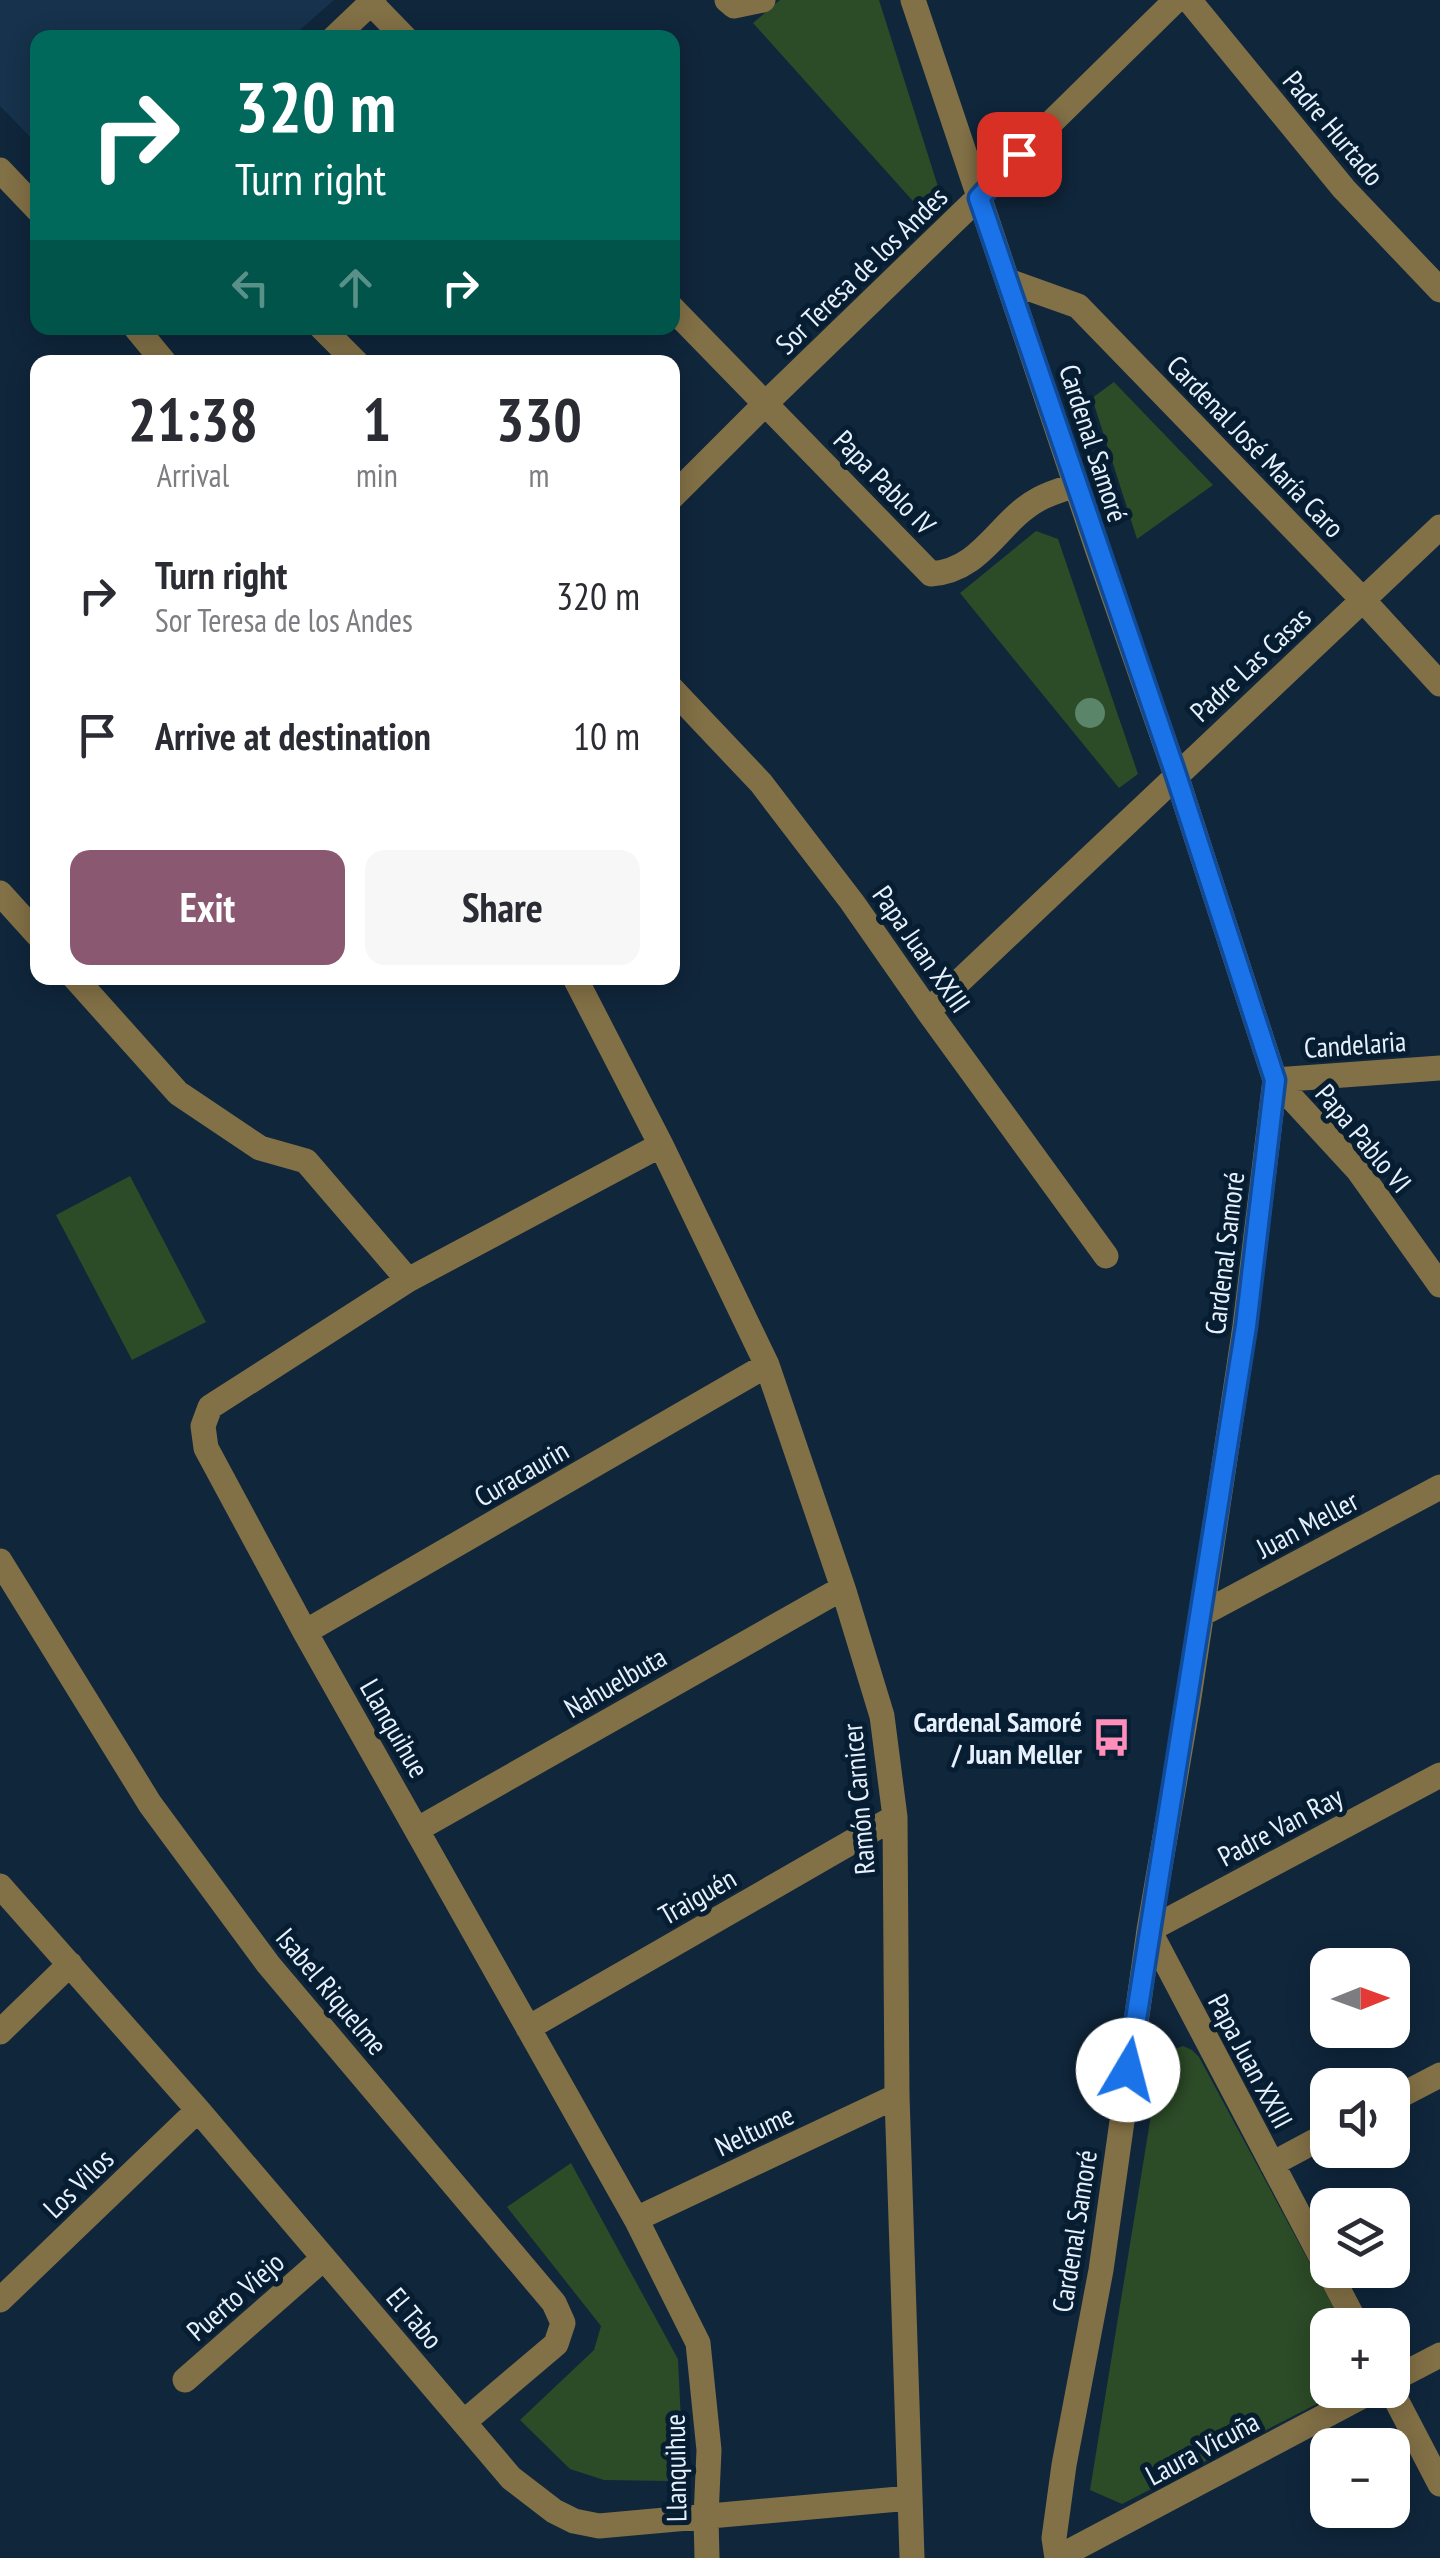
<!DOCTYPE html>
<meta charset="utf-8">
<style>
body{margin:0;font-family:"PT Sans Narrow",sans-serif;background:#f7f7f7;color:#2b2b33;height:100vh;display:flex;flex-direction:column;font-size:38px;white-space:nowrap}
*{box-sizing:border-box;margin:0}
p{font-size:32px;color:#7c7c81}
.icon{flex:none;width:55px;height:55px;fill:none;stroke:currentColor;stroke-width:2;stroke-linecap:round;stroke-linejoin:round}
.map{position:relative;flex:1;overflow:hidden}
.panel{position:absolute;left:30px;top:355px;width:650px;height:630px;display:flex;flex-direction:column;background:#fff;border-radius:20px;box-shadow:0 5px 25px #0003}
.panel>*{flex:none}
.top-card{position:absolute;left:30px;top:30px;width:650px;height:305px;border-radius:20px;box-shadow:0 5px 25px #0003;background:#00695c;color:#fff;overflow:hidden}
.needle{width:65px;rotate:89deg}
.tools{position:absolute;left:1310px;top:1948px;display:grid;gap:20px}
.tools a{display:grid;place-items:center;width:100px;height:100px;border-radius:20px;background:#fff;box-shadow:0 5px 25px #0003;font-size:50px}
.pin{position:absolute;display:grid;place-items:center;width:85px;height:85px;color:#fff;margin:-42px;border-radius:20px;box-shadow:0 5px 15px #0006}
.me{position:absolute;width:110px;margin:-55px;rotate:8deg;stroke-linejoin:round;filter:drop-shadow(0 0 8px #0008)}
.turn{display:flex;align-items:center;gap:35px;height:210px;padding:0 40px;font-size:45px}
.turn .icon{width:130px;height:130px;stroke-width:2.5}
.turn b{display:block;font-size:70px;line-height:85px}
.lanes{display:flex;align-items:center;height:95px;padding:0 40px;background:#0003;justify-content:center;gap:50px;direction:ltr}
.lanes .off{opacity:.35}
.eta{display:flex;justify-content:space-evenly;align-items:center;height:170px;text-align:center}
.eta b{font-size:60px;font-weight:600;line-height:70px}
.action{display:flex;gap:20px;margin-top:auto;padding:20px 40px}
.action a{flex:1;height:115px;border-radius:20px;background:#8a5870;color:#fff;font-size:40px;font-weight:600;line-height:115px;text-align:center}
.action a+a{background:#f7f7f7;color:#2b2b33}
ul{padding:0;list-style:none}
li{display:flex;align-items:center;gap:30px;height:140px;padding:0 40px}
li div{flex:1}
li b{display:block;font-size:38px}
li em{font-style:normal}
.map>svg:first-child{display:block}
.built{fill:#16324c}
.green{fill:#2c4b27}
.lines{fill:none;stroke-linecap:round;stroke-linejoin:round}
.minor{stroke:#827046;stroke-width:25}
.tree{fill:#5b8569}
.route-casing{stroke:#114b97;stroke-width:25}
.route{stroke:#1a73e8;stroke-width:18}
.labels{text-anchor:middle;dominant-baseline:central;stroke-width:10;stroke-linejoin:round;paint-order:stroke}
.street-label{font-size:28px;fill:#e6f1fd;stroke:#071d31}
.poi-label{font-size:28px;font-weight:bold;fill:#e6f1fd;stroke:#071d31;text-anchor:end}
</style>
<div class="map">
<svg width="1440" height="2558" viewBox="0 0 1440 2558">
<rect width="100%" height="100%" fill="#10263b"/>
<path class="built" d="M0,0H334L292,37L38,38L37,144L0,106Z"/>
<path class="green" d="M780,0H879L940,193L921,210L753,23Z
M1114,382L1213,485L1137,539L1092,398Z
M1036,531L1058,539L1138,774L1119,788L960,593Z
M130,1176L206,1322L132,1360L56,1215Z
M1183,2046L1192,2050L1199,2057L1343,2325H1328V2390H1344L1122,2504L1090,2490L1159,2066L1167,2052Z
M571,2163L678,2359L683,2463L670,2481L604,2480L570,2469L520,2420L594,2350L601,2326L507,2207Z"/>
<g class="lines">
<path class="minor" d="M727,0L734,6L763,0
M913,0L1098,551L1176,775L1275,1080L1245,1326L1188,1704L1149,1930L1101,2270L1064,2465L1054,2538L1057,2558
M1189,0L1344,189L1440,290
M371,3L405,38
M334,38L374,0
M0,170L38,210
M1008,281L1078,306L1362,599L1440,684
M672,308L931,574C983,570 998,521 1039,499C1050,493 1064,489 1076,485
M136,328L164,362
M322,328L356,362
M672,497L766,403L979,197L1019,154L1176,0
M672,689L761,783L852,902L928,1011L1106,1256
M0,893L38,935
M75,978L178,1093L260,1148L306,1161L408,1280
M575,978L661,1145L767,1365L843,1588L882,1716L895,1817L897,2096L912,2558
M928,1011L1440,527
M1275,1080L1358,1170L1440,1285
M1275,1080L1440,1068
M661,1145L408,1280L210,1407L203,1426L206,1448L305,1632L636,2219L698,2343L709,2450L706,2517L707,2558
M0,1561L150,1804L268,1964L554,2303L563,2323L556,2344L464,2422
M1202,1614L1440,1487
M305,1632L767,1365
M418,1829L843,1588
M0,1886L198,2110L511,2478L554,2511L574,2521L599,2526L910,2498
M528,2028L895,1817
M0,2032L70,1964
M1392,2100L1440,2075
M1272,2164L1328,2134
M636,2219L897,2096
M0,2300L198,2110
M1357,2325L1149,1930L1440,1775
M185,2380L324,2258
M1392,2380L1440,2355
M1391,2390L1440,2484
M1057,2558L1374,2390"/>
</g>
<circle class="tree" cx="1090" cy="713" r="15"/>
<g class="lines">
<defs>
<path id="route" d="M1019,154L979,198L1176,775L1275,1080L1246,1326L1128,2070"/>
</defs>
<use href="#route" class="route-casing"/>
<use href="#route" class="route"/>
</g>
<defs>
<symbol id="bus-bare" viewBox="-9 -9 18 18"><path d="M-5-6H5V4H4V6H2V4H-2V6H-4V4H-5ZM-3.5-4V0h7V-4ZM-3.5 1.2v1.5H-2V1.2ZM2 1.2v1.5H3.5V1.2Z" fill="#ff8eba" stroke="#071d31" stroke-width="2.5" paint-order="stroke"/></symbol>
</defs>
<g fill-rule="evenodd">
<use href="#bus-bare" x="1084" y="1710" width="55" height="55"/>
</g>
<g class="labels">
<g class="street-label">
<text transform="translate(1334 128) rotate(50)">Padre Hurtado</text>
<text transform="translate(861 270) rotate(-44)">Sor Teresa de los Andes</text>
<text transform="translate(1094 443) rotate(72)">Cardenal Samoré</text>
<text transform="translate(1256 446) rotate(46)">Cardenal José María Caro</text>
<text transform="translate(885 482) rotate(46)">Papa Pablo IV</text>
<text transform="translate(1250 664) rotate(-43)">Padre Las Casas</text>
<text transform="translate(922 949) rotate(55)">Papa Juan XXIII</text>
<text transform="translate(1355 1044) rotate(-4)">Candelaria</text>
<text transform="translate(1364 1138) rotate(50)">Papa Pablo VI</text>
<text transform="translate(1224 1253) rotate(-83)">Cardenal Samoré</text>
<text transform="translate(521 1473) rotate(-30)">Curacaurin</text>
<text transform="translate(1307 1524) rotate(-28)">Juan Meller</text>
<text transform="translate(615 1682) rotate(-30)">Nahuelbuta</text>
<text transform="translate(395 1728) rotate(60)">Llanquihue</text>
<text transform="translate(858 1799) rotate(-95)">Ramón Carnicer</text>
<text transform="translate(1280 1826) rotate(-28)">Padre Van Ray</text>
<text transform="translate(697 1896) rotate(-30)">Traiguén</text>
<text transform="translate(332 1991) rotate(50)">Isabel Riquelme</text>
<text transform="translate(1251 2061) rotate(62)">Papa Juan XXIII</text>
<text transform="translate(754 2130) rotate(-25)">Neltume</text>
<text transform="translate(78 2183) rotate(-44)">Los Vilos</text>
<text transform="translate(1074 2231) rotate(-81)">Cardenal Samoré</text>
<text transform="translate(235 2296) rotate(-41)">Puerto Viejo</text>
<text transform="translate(415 2318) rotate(50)">El Tabo</text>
<text transform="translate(1202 2448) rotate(-28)">Laura Vicuña</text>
<text transform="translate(675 2468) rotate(-91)">Llanquihue</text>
</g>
<g class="poi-label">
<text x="1082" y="1721">Cardenal Samoré<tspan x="1082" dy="32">/ Juan Meller</tspan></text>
</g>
</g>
</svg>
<div class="tools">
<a><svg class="needle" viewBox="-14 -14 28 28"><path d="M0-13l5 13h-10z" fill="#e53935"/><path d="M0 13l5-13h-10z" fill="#7c7c81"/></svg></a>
<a><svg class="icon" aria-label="sound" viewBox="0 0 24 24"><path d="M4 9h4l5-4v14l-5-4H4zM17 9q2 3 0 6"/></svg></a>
<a><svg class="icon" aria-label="layers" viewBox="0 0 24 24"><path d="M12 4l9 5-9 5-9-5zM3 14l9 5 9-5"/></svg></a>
<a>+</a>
<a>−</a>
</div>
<div class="pin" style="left:1019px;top:154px;background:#d93025"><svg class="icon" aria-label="arrive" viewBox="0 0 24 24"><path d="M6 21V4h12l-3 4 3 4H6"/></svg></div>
<svg class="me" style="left:1128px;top:2070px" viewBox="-20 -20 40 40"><circle r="19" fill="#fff"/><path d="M0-13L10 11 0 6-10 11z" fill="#1a73e8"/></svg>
<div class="top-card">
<div class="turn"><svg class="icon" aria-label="right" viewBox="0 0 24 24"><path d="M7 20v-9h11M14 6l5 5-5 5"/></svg><div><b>320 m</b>Turn right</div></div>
<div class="lanes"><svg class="icon off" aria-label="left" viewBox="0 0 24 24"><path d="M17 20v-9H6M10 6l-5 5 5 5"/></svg><svg class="icon off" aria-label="ahead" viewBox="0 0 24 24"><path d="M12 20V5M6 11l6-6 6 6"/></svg><svg class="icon" aria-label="right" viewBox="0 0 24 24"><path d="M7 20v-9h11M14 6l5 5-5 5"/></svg></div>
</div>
<section class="panel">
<div class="eta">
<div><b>21:38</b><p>Arrival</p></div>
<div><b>1</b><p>min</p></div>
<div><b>330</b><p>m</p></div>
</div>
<ul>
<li><svg class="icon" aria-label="right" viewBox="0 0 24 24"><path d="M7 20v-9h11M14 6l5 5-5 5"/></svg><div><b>Turn right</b><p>Sor Teresa de los Andes</p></div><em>320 m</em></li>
<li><svg class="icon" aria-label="arrive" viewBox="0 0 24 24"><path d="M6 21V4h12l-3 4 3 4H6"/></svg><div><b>Arrive at destination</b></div><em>10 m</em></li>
</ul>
<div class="action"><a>Exit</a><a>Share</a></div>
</section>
</div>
